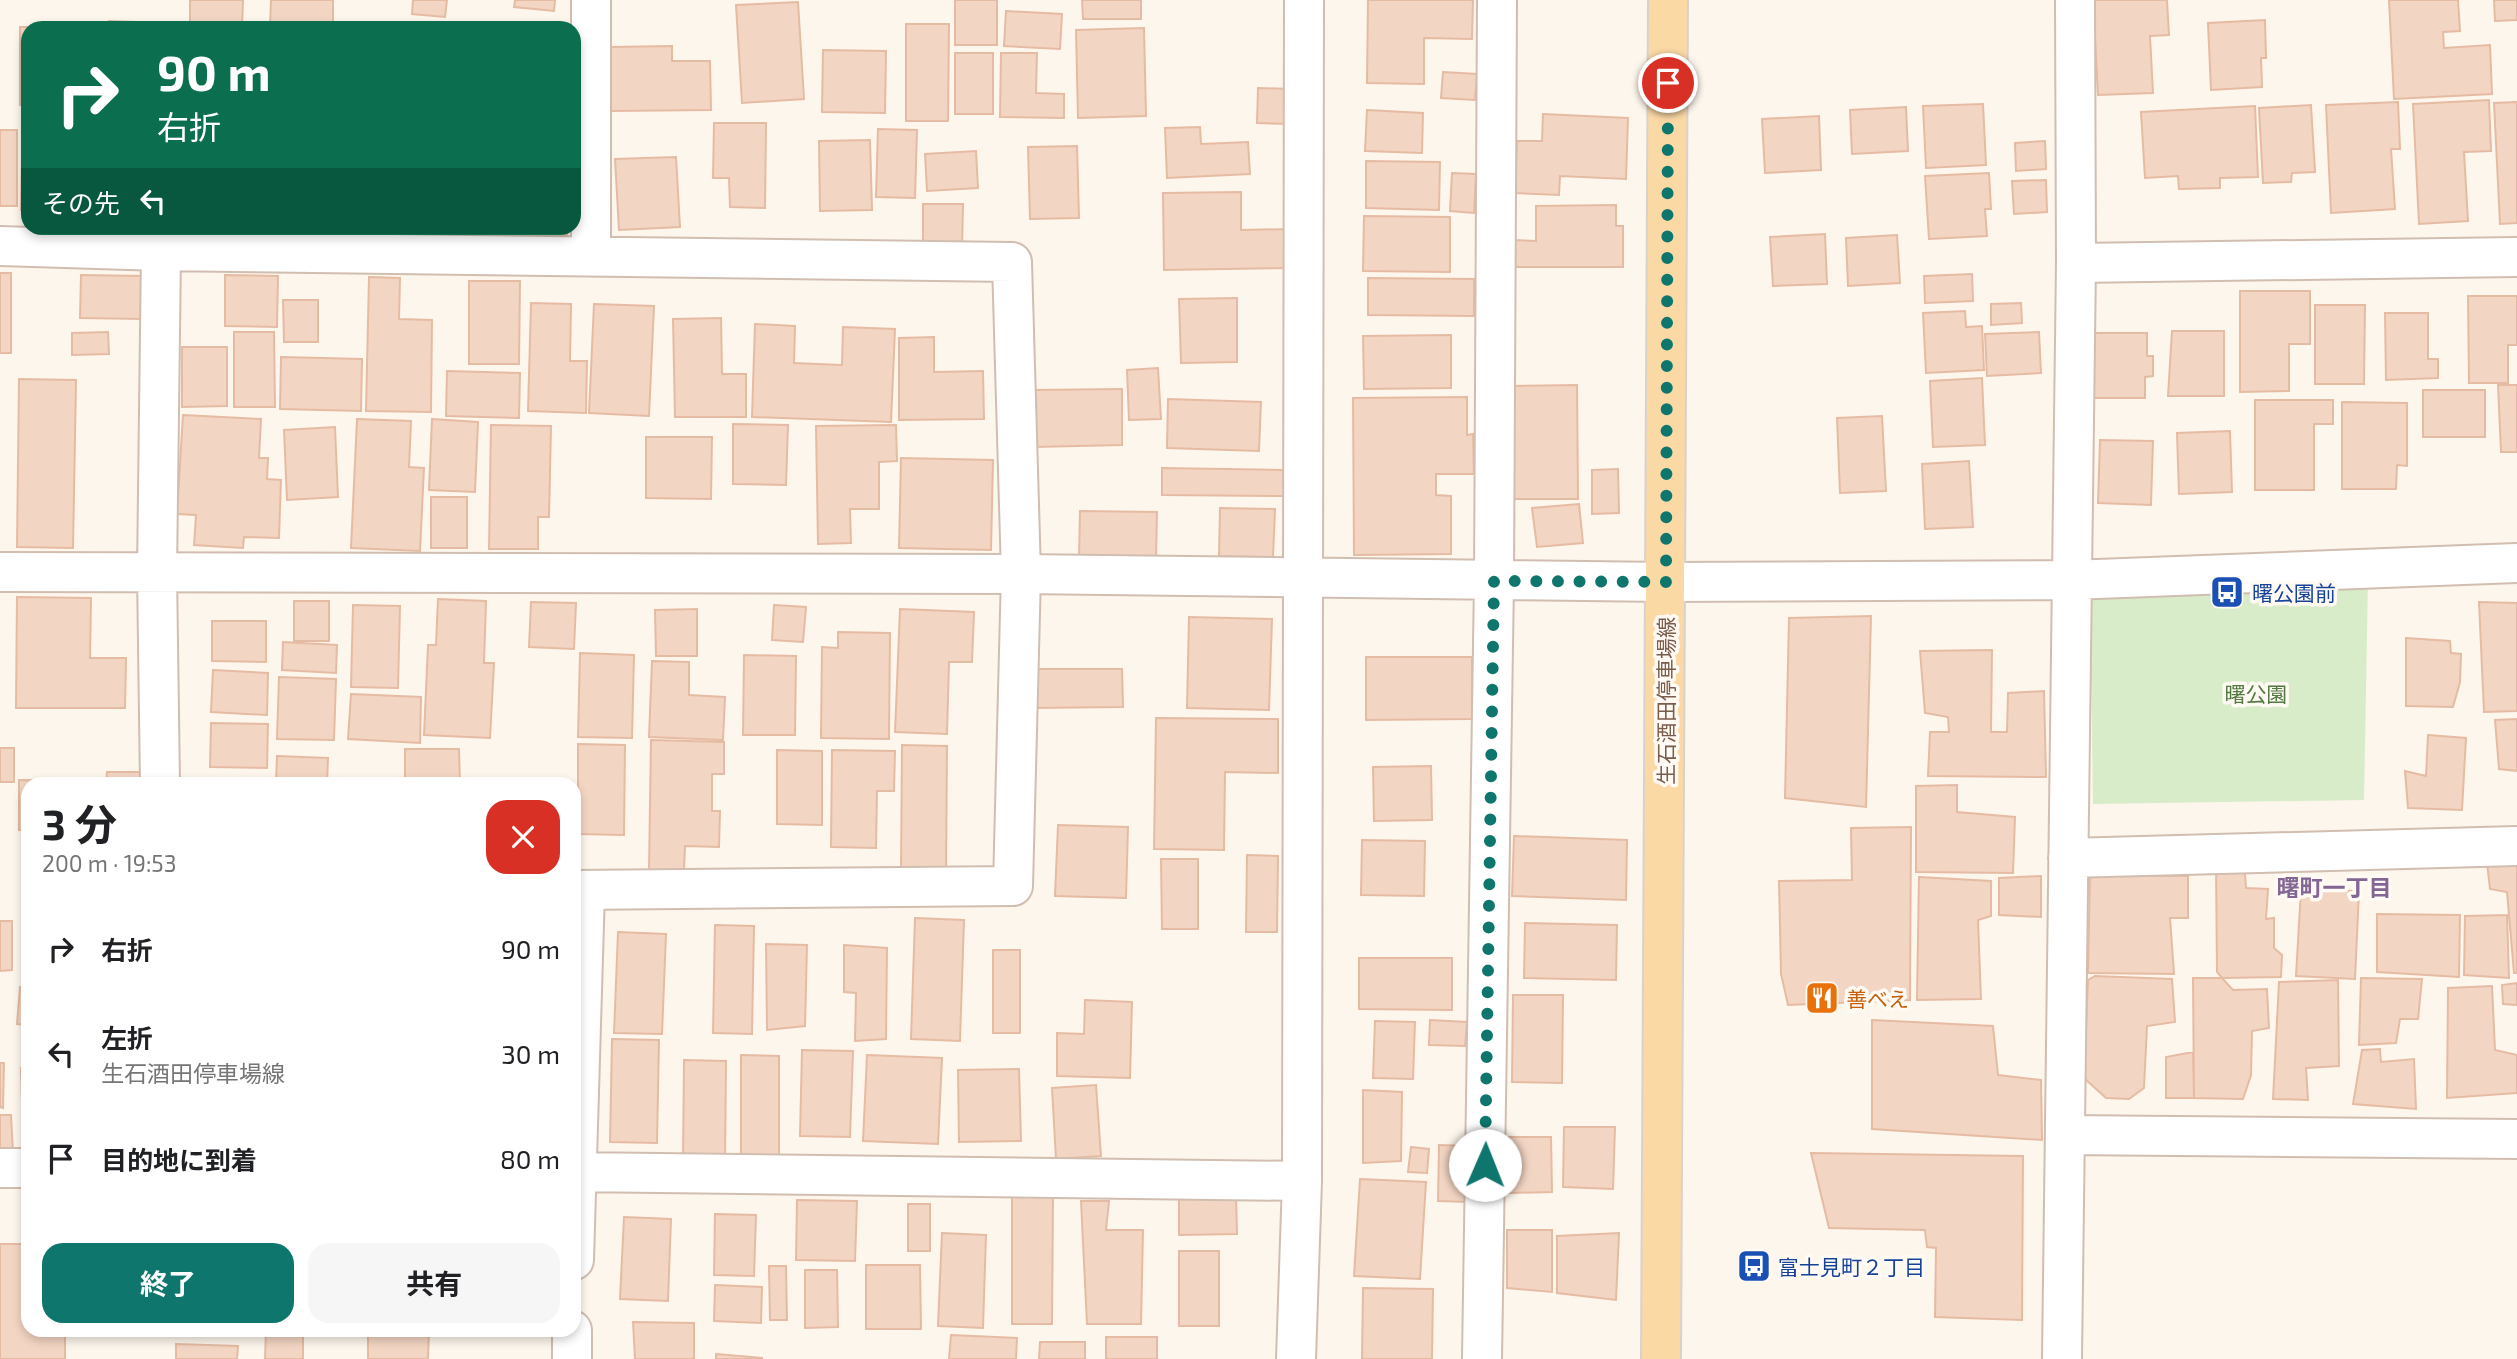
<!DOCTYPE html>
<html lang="ja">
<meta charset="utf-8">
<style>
body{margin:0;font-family:"Exo 2","Noto Sans JP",sans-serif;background:#f6f6f6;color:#202124;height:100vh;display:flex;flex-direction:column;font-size:26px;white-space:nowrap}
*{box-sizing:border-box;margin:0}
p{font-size:23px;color:#757577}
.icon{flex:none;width:38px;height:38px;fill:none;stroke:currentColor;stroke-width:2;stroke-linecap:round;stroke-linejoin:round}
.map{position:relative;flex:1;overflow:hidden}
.drawer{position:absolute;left:21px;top:777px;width:560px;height:560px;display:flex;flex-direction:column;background:#fff;border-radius:21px;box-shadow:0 4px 10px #0003}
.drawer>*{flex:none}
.hud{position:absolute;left:21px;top:21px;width:560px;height:214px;border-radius:21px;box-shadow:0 4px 10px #0003;background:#0b6e4f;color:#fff;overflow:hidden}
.pin{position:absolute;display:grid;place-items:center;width:60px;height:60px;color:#fff;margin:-30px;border:4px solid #fff;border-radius:50%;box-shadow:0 2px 7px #0007}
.me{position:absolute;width:77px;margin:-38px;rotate:1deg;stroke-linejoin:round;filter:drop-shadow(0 0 5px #0008)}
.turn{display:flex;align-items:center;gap:24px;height:147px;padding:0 21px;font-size:32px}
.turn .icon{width:91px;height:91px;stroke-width:2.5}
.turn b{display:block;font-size:49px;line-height:60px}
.then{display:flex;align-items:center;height:66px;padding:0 21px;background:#0003;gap:14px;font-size:26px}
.round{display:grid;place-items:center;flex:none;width:74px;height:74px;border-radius:21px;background:#f6f6f6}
.summary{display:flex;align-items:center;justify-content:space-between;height:119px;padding:0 21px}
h1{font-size:42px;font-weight:700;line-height:52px}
.primary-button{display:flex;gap:14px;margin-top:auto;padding:14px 21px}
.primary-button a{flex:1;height:80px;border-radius:21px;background:#0f766e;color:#fff;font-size:28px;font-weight:700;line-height:80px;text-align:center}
.primary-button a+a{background:#f6f6f6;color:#202124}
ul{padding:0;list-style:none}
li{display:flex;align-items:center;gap:21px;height:105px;padding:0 21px}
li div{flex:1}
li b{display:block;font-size:26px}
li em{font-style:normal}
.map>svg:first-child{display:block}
.green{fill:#d8ecc9}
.building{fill:#f3d5c3;stroke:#e6bba3;stroke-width:2}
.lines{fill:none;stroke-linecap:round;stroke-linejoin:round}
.minor-casing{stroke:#d1beb0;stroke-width:42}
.major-casing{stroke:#dad1cd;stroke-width:42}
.minor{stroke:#fff;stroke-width:38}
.major{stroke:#fbd9a5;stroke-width:38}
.route{stroke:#0f766e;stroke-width:12;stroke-dasharray:0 21.6}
.labels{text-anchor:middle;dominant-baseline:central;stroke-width:7;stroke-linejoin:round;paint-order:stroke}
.transit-label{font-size:21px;fill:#164399;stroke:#fffaf3;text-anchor:start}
.park-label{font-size:21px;fill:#537a41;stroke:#fffaf3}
.street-label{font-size:21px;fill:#7a5c4d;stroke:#fffaf3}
.food-label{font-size:21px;fill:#c56008;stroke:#fffaf3;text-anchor:start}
.neighbourhood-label{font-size:23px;font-weight:bold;fill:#846695;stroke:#fffaf3}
</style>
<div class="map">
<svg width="2517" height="1359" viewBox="0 0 2517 1359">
<rect width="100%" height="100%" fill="#fdf6ec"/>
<path class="green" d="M2368,579L2364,800L2093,804L2090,591Z"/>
<path class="building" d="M190,0H243L242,28H190Z
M271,0H333V28H270Z
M413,0H447L445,17L412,14Z
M515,0H555L554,11L514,7Z
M955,0H997V45H955Z
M1082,0H1141V19H1083Z
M1368,0H1473L1472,39L1424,38V84L1367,83Z
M2093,0H2167L2169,35L2150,36L2153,93L2098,95Z
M2389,0H2458L2460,31L2443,32L2444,48L2490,45L2492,94L2394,99Z
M2494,0H2517V20L2495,21Z
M798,2L804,99L742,103L736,5Z
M1006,11L1062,14L1060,49L1004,46Z
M2265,20L2266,58H2261L2262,87L2211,90L2208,23Z
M109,21L164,23V28H109Z
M478,23H528V28H478Z
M906,24H949L948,121H906Z
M20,27H75L28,28V105H20Z
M1144,28L1146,116L1078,118L1076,30Z
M672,46V61H710L711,110L611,111V47Z
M823,50L886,51L885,113L822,112Z
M955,53H993V114H955Z
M1001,53H1037L1036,93L1064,94V118L1000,117Z
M1443,72L1477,74L1475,100L1441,98Z
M1258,88L1291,89L1290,124L1257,123Z
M2489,100L2491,151L2464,152L2468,221L2419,224L2413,104Z
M2398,102L2400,149H2391L2395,209L2331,213L2326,105Z
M2517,102V223L2500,224L2494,103Z
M1983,104L1986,165L1926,168L1923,106Z
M2311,105L2315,172L2292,173L2291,182L2263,183L2259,108Z
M2255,106L2258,177L2220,178V188L2179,189L2178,176L2145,178L2141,112Z
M1906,107L1908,151L1852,154L1850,110Z
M23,110H28V210H21Z
M1367,110L1423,113L1422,153L1365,151Z
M1543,114L1628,118L1626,179L1560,176L1559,195L1515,193L1517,141H1542Z
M1819,116L1821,170L1765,173L1762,119Z
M714,123H766L765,208L730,207L729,178H713Z
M1200,127L1201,144L1248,142L1250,174L1167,178L1165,128Z
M878,129L917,130L915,198L876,197Z
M0,130H17V206H0Z
M870,140L872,210L820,211L819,141Z
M2045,141L2046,169L2016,171L2015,143Z
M1077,146L1079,218L1030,219L1028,147Z
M976,151L978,188L927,191L925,154Z
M676,157L680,227L619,230L615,159Z
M1366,161L1440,162L1439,210L1366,208Z
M1452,173L1476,174L1474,213L1450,211Z
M1989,173L1991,209H1985L1987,236L1929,239L1925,176Z
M2046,180L2047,212L2014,214L2012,181Z
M1241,192V230L1290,229V268L1164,270L1163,193Z
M923,204H963L962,249L923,248Z
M1616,205V226H1623V267H1513V240L1536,241V206Z
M1364,216L1450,217V272L1363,271Z
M351,228H415V236L351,235Z
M440,228H471V238L440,239Z
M477,228H566L567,235L477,238Z
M1825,234L1827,284L1773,286L1770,237Z
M1897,235L1900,283L1848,286L1846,238Z
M0,273H11V353H0Z
M1972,274L1973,301L1925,303L1924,276Z
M81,275L143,276V319L80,318Z
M225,275L278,276L277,327L225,326Z
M369,277L400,278L399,319L432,320L431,412L366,411Z
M1368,278L1474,279V316L1368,315Z
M469,281H520L519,364H469Z
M2240,291H2310V344H2289V391L2240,392Z
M2468,296H2517V345H2508V383H2469Z
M1237,298V362L1181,363L1179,299Z
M283,300H318V342H284Z
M531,303L571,304L570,361H587L586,413L528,411Z
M2021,303L2022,323L1991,325V304Z
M594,304L654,306L649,416L589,413Z
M2315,305H2365L2364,384H2315Z
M1965,311L1966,327L1982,326L1984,370L1926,373L1923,313Z
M2385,313H2428V359H2438V378L2386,380Z
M721,318L722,374H746V417H675L673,319Z
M755,324L795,326L794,363L842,365L843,327L895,329L891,422L752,417Z
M2172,331H2224V396H2168Z
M108,332L109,354L72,355V333Z
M234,332H274L275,407H234Z
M2039,332L2041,373L1987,376L1985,334Z
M2093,333H2147V356H2153V376L2145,377V398H2093Z
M1451,335V388L1364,389L1363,336Z
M934,337V372L983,371L984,419L899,420V338Z
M182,347H227V406L182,407Z
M281,357L362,359L361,411L280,409Z
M1158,368L1161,419L1129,420L1127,370Z
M447,371L520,373L519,418L446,416Z
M1982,378L1985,445L1933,447L1930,381Z
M19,379L76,380L73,548L17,547Z
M1577,385L1578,499H1512L1511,386Z
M2498,385H2517V452H2501Z
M1122,389V445L1034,447L1033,390Z
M2423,390H2485V437H2423Z
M1467,397V435L1473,434L1474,474H1436V495L1451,496V554L1354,555L1353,398Z
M1168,399L1261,402L1259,451L1167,448Z
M2255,400H2333V424H2314V490H2255Z
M2342,402L2407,403V466L2397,465L2396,489H2342Z
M183,415L261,419L259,458H268L267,479L281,480L279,538L244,537L243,548L194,545L196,515L177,514Z
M1882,416L1886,491L1840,493L1837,418Z
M357,419L411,421L409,467L424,468L420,551L351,548Z
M432,419L478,422L475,492L429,490Z
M733,424L788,425L786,485L733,484Z
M491,425L551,426L549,517H538V549H489Z
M896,425L897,461L879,462V509H850L851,543L818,544L816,426Z
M335,427L338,497L287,500L284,430Z
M2230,431L2232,492L2179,494L2177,433Z
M646,437H712L711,499L646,498Z
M2100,440L2153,441L2151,505L2098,503Z
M901,458L993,460L991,550L899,548Z
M1969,461L1973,527L1925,529L1922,464Z
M1162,468L1283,470L1284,496L1162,495Z
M1618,469L1619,513L1592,514V470Z
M431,497H467V548H431Z
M1579,504L1583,543L1537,547L1532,508Z
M1220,508L1275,509L1273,557L1219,556Z
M1080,511L1157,512L1156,559L1079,558Z
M17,597L91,598L90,658H126L125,708H16Z
M438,599L486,601L484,663H494L490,738L424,735L428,645H436Z
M294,601H329V641H294Z
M531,602L576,603L574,649L529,647Z
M2479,602L2517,603V711L2484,712Z
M353,605L400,606L398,688L351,687Z
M774,605L806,607L803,642L772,640Z
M697,609V656H656L655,610Z
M900,609L974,612L972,662H949L947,734L895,732Z
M1871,616L1866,807L1785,798L1789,618Z
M1189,617L1272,619L1269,710L1187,708Z
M212,621H266V662L212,661Z
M838,632L890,633L889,739L821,738L822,647L838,648Z
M2406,638L2450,641L2451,653L2461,654L2460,682L2453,707L2406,706Z
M283,642L337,645L336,673L282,670Z
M1992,650L1991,732H2007L2008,693L2044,691L2046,777L1928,776L1930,732H1949L1948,717L1925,713L1920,651Z
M580,653L634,655L632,738L578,737Z
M744,655L796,656L795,735H743Z
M1366,657H1472V719L1366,720Z
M652,661L689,662V695L725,697L723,740L649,737Z
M1032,669H1122L1123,707L1032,708Z
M213,670L268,673L267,715L211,712Z
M279,677L336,679L334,740L277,739Z
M351,694L421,697L420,743L348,739Z
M1156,718L1278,719V773L1225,772L1224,850L1154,849Z
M2517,719V771L2499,769L2495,720Z
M211,723L268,724L267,768L210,767Z
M2428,735L2466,738L2462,810L2408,808L2405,771L2426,776Z
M651,740L724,742V774H712V811H720L719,847L685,846L684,871L649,870Z
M578,744L625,745L624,835L578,834Z
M902,745L947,746L946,874L901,873Z
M0,748H14V782H0Z
M405,749H459L460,784H405Z
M777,750L822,751V825L777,824Z
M832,750L895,751L894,791H877L876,848L831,847Z
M277,756L328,758L327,784H276Z
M1431,766L1432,820L1374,821L1373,767Z
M107,772H144V784H106Z
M19,780L92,781L91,784H28V830H19Z
M213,781L266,783V784H213Z
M1957,785V812L2015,817L2013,873L1916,872V786Z
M1058,825L1128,827L1126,898L1055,896Z
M1911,827L1910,1000L1788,1005L1781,974L1779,881L1852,880L1851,828Z
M1514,836L1627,840L1626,900L1512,896Z
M25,838H28V887H25Z
M1362,840L1425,841L1424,896L1361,895Z
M2486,854H2517V973H2514L2507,892L2490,889Z
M1247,855L1278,856L1277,932H1246Z
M1161,859H1198V929H1162Z
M2216,862H2244L2246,888L2268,889L2266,919L2274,918V948L2282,955L2281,977L2222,978L2217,972Z
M2041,876V917L1999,915V878Z
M2090,876H2188V918H2170L2174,974L2088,973Z
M1919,877L1991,881V916L1978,920L1981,999L1917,1000Z
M2301,890L2359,891L2355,979L2296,976Z
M2377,914L2460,915L2459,977L2377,972Z
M2507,915L2509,978L2464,975L2465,916Z
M915,918L964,920L960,1041L911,1039Z
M0,921H12V970L0,971Z
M1525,923L1617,925L1616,980L1524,978Z
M715,925L754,926L752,1034L713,1033Z
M23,928L28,929V981H23Z
M618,932L666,934L662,1034L614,1033Z
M766,944L807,945L805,1026L767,1030Z
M844,945L887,948L886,1039L855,1041L856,993L844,992Z
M993,950H1020V1033H993Z
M1359,958H1452V1010L1359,1009Z
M2095,976L2172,979L2175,1022L2147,1026L2144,1088L2129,1099L2106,1098L2084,1078L2088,980Z
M2193,978H2222L2233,990L2267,989L2269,1028L2252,1031L2251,1075L2243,1099L2194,1098Z
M2361,978L2422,979L2418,1019H2400L2396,1043L2359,1045Z
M2338,980L2339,1066L2306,1068L2308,1100L2273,1099L2279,982Z
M2517,983V1005L2503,1004L2502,985Z
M2492,986L2495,1050L2517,1055V1093L2447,1098L2448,988Z
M20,987L28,988V1025L17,1024Z
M1513,995H1563L1562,1083L1512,1082Z
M1085,1000L1132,1002L1130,1078L1057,1076V1033L1084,1034Z
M1430,1020L1467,1022L1465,1046L1429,1045Z
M1872,1020L1993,1026L1998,1075L2041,1080L2042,1140L1872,1129Z
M1375,1021L1415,1022L1413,1079L1373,1078Z
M612,1039L659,1040L657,1143L610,1142Z
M2380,1049L2381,1062L2414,1059L2416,1109L2353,1104L2362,1050Z
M802,1050L853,1051L850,1137L800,1136Z
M2193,1052L2194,1098H2166V1057Z
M741,1055L779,1056V1162H741Z
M867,1055L942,1058L938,1144L863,1141Z
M684,1060L726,1061L725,1162H683Z
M0,1063H4L3,1108L0,1107Z
M21,1068H28V1142H23Z
M1019,1069L1021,1141L959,1142L958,1070Z
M1096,1085L1101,1156L1056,1159L1052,1088Z
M1363,1090L1402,1092L1401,1161L1363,1163Z
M0,1115H11L13,1152L0,1153Z
M1564,1127H1615L1613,1189L1563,1187Z
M1509,1137H1551L1552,1192L1510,1193Z
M1439,1145L1469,1146L1467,1202L1438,1201Z
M1411,1147L1429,1149L1427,1173L1408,1172Z
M1811,1153L2023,1156L2022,1320L1935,1317L1936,1248L1927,1247L1925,1230L1829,1228Z
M1360,1179L1426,1182L1420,1279L1354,1276Z
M1236,1194L1237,1234L1179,1235V1195Z
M1012,1197H1053L1052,1324H1012Z
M797,1200L857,1201L855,1261L796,1260Z
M1081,1201H1109L1106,1230H1143L1141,1324H1087Z
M908,1204H930V1251H908Z
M715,1214L756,1215L754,1276L714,1275Z
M624,1217L671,1219L668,1301L620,1299Z
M1507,1230H1552V1292L1507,1288Z
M942,1233L986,1235L983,1328L938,1326Z
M1619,1233L1616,1300L1557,1293V1236Z
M0,1244H28V1330H65V1359H0Z
M1179,1251H1219V1326H1179Z
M866,1265H920L921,1329H866Z
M769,1266H786L787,1320H770Z
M805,1270H837L838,1327L805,1328Z
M715,1285L762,1287L761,1323L714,1321Z
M1363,1288L1433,1289L1432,1359H1362Z
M633,1322L694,1323V1359H635Z
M266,1330H303V1359H265Z
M368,1330H429L428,1359H368Z
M951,1335L1017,1338L1016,1359H949Z
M1106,1337H1157V1359H1106Z
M1040,1342H1085V1359H1039Z
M176,1344L238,1346L237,1359H176Z
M716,1354L762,1358V1359H716Z"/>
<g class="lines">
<defs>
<path id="minor" d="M591,0V256
M0,246L161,251L1012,262L1021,574L1013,886L574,890
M2076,263L2517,257
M0,572L1021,574L1666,582L2071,580L2517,563
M160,784L157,573L161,251
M2068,858L2517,846
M2065,1135L2517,1139
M0,1168H28
M574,1172L1302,1181
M574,1260L585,890
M572,1359V1330
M1296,1359L1302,1181L1304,0
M1482,1359L1494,581L1497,0
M2062,1359L2076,263L2075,0"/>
<path id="major" d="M1661,1359L1668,0"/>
</defs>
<use href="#minor" class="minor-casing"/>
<use href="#major" class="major-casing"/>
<use href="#minor" class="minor"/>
<use href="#major" class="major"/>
</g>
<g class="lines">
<path class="route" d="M1485,1165L1494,581L1666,582L1668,83"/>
</g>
<defs>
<symbol id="bus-square" viewBox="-11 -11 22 22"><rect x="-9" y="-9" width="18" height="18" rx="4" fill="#1a4fb4" stroke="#fffaf3"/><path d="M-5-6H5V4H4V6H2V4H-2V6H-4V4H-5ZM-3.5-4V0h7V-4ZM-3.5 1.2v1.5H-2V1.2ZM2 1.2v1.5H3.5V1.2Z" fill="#fff"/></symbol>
<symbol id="restaurant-square" viewBox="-11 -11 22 22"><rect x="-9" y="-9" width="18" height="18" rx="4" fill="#e8710a" stroke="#fffaf3"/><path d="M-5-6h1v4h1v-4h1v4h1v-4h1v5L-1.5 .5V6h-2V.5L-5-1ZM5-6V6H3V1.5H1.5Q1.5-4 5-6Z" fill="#fff"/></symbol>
</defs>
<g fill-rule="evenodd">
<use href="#bus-square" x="2208" y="573" width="38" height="38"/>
<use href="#restaurant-square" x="1803" y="979" width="38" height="38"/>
<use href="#bus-square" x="1735" y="1247" width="38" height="38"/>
</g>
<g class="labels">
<g class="transit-label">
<text x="2252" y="592">曙公園前</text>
<text x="1778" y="1266">富士見町２丁目</text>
</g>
<g class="park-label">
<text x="2256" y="693">曙公園</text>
</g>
<g class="street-label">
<text transform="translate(1665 701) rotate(-90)">生石酒田停車場線</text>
</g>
<g class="food-label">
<text x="1846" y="998">善べえ</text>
</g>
<g class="neighbourhood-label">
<text x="2334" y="887">曙町一丁目</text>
</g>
</g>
</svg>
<div class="pin" style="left:1668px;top:83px;background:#d93025"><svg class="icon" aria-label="arrive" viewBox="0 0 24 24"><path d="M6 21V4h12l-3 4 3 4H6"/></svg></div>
<svg class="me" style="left:1485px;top:1165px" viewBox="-20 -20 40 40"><circle r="19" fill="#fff"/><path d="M0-13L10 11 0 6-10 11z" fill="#0f766e"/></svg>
<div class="hud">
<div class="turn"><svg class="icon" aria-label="right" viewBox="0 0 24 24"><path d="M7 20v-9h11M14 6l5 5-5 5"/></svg><div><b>90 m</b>右折</div></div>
<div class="then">その先<svg class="icon" aria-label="left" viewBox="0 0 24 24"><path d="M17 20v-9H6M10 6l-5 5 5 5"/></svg></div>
</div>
<section class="drawer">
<div class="summary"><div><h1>3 分</h1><p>200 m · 19:53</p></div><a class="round" style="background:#d93025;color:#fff"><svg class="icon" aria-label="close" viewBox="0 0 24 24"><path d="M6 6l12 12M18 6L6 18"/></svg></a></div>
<ul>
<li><svg class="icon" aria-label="right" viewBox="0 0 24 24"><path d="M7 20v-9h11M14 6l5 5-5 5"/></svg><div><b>右折</b></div><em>90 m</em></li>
<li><svg class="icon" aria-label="left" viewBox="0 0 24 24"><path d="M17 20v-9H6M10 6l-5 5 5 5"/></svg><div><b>左折</b><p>生石酒田停車場線</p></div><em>30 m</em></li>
<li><svg class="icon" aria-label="arrive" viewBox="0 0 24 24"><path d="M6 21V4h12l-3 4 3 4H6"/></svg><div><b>目的地に到着</b></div><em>80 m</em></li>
</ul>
<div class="primary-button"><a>終了</a><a>共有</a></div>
</section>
</div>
